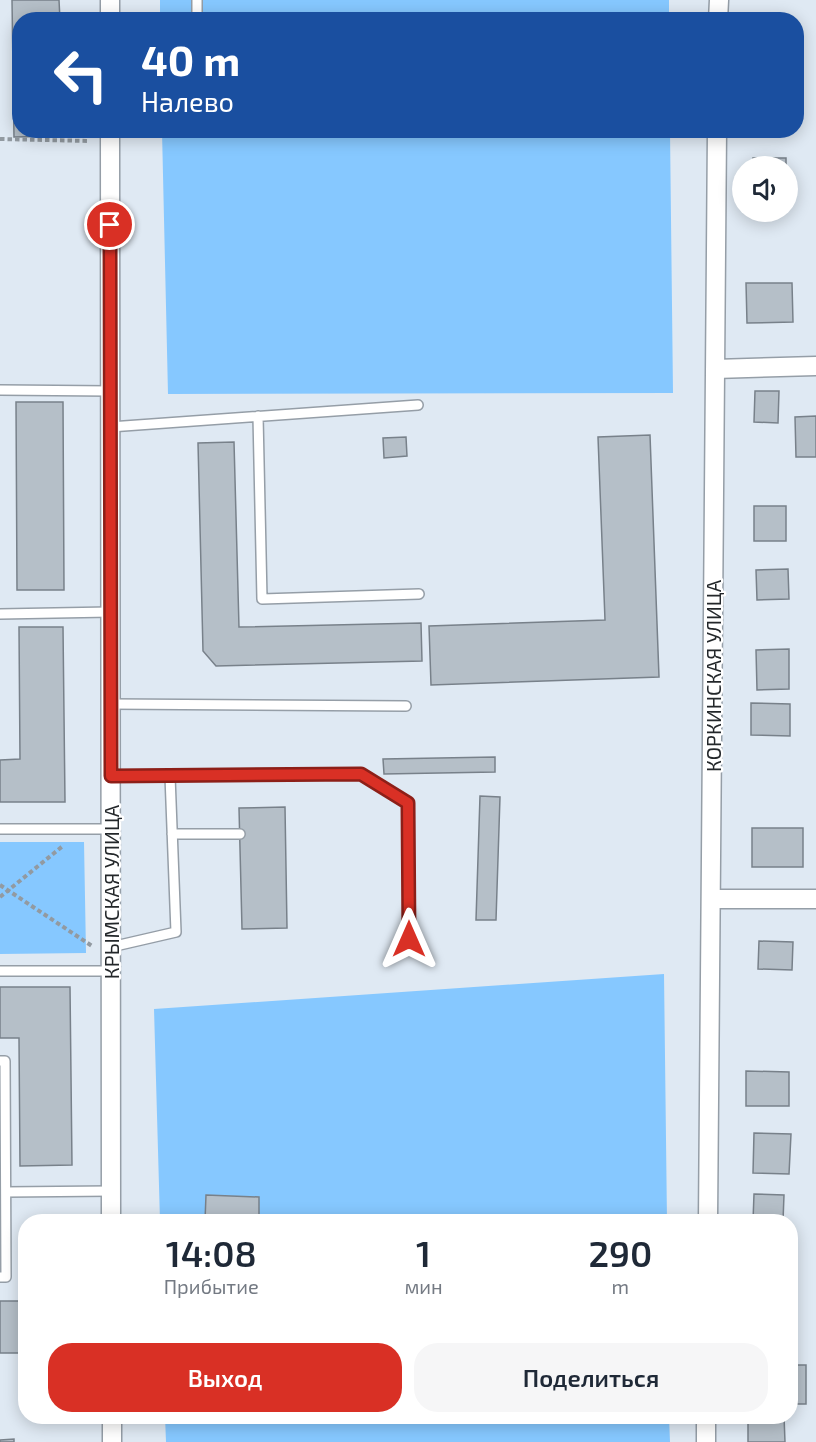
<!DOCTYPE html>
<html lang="ru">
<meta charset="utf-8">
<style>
body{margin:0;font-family:"Exo 2",sans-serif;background:#f6f6f7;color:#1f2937;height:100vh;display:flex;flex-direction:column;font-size:22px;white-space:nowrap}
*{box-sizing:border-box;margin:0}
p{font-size:20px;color:#747a83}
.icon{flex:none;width:33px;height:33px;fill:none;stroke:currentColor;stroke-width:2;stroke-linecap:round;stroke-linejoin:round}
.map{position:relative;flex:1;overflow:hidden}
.panel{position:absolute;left:18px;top:1214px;width:780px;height:210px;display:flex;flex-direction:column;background:#fff;border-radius:24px;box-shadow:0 3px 15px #0003}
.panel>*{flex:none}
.guide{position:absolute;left:12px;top:12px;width:792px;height:126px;border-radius:24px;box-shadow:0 3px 15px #0003;background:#1a4fa0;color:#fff;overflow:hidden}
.buttons{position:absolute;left:732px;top:156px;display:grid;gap:12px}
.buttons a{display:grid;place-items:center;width:66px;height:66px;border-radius:50%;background:#fff;box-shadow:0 3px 15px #0003;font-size:30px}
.pin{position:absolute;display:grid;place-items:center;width:51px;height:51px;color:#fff;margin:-26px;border:3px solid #fff;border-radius:50%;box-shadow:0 2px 6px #0007}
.me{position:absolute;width:66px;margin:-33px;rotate:0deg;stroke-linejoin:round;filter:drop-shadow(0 0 4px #0008)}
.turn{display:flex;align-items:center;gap:21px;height:126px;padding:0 30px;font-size:27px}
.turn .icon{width:78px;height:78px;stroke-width:2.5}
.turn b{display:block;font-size:42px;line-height:51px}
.eta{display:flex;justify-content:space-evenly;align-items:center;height:102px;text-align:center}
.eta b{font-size:36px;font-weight:600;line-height:42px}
.cta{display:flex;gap:12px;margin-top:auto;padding:12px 30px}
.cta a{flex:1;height:69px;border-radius:24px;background:#d93025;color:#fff;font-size:24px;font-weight:600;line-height:69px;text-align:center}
.cta a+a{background:#f6f6f7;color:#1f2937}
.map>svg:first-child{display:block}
.green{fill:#86c8ff}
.building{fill:#b5bfc8;stroke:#78818a;stroke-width:1.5}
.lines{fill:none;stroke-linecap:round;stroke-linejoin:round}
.service-casing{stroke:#959ea7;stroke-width:12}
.minor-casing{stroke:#959ea7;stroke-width:21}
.path{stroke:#929aa1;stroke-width:4;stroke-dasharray:4.5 3;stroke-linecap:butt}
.service{stroke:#fff;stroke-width:9}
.minor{stroke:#fff;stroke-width:18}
.route-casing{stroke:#8d1f18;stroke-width:15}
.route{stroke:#d93025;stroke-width:10}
.labels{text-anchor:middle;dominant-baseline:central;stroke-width:4.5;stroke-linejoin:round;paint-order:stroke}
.street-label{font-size:20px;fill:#23272a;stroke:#fff}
</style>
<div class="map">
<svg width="816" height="1442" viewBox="0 0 816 1442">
<rect width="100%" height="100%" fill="#dfe9f3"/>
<path class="green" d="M160,0H669V19L160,20Z
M162,131H670L673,393L168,394Z
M0,842H84L86,953L0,954Z
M664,974L667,1221H160L154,1009Z
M165,1416H669L670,1442H166Z"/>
<path class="building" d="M12,0H59L60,20H20V130H61V136L14,137Z
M754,130H787V132L754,133Z
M753,158H786V166H754Z
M746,283H792L793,322L747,323Z
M755,391H779L778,423L754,422Z
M16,402H63L64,590H17Z
M816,416V457H796L795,417Z
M650,435L659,677L431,685L429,626L605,620L598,437Z
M406,437L407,456L384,458L383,438Z
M234,442L239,627L421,623L422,661L216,666L203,651L198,443Z
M754,506H786V541H754Z
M788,569L789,599L757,600L756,570Z
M19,627H63L65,802H0V760L20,759Z
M789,649V689L757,690L756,650Z
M751,703L790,704V736L751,735Z
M495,757V772L384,774L383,759Z
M480,796L500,797L496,920H476Z
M285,807L287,928L242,929L239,808Z
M752,828H803V867H752Z
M759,941L793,942L792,970L758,969Z
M0,987H70L72,1165L20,1166L19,1038H0Z
M746,1071L789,1072V1106H746Z
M754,1133L791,1134L789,1174L753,1173Z
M754,1194L784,1195L783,1221H753Z
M206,1195L259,1197V1221H205Z
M24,1234L26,1353H0V1301H24Z
M790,1365H806V1404H790Z
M748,1416H784L785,1442H748Z
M14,1439V1442H0V1440Z"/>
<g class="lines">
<defs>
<path id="service" d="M197,0V20
M0,390L110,391
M258,416L262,599L419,594
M110,427L418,405
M0,614L110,612
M111,704L406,706
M111,776L361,774L408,803L409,939
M0,829H111
M172,834H240
M111,947L176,932L170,776
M0,971H111
M0,1061H5L6,1277H0
M6,1192L111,1191"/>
<path id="minor" d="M110,0V20
M718,20L719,0
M110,130L111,1221
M715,369L816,366
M711,899H816
M708,1221L717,130
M112,1416V1442
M706,1442V1416"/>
</defs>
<use href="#service" class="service-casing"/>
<use href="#minor" class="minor-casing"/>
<path class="path" d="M0,139L89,141
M0,885L92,946
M0,897L64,845"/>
<use href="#service" class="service"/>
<use href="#minor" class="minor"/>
</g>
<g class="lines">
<defs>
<path id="route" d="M110,225L111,776L361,774L408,803L409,939"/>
</defs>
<use href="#route" class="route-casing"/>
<use href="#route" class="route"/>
</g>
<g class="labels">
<g class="street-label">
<text transform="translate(713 676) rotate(-90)">КОРКИНСКАЯ УЛИЦА</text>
<text transform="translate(111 892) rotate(-90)">КРЫМСКАЯ УЛИЦА</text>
</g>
</g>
</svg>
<div class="buttons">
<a><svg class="icon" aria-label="sound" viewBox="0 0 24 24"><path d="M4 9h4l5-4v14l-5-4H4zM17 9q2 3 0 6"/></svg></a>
</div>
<div class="pin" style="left:110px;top:225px;background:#d93025"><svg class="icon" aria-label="arrive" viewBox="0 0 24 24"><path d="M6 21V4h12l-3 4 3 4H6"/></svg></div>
<svg class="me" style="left:409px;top:939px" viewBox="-20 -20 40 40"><path d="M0-17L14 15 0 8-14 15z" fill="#d93025" stroke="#fff" stroke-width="4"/></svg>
<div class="guide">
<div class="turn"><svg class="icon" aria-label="left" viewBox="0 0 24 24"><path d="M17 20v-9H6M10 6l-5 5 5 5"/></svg><div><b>40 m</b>Налево</div></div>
</div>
<section class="panel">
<div class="eta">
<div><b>14:08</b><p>Прибытие</p></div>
<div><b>1</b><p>мин</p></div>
<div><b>290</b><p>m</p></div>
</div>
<div class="cta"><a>Выход</a><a>Поделиться</a></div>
</section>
</div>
